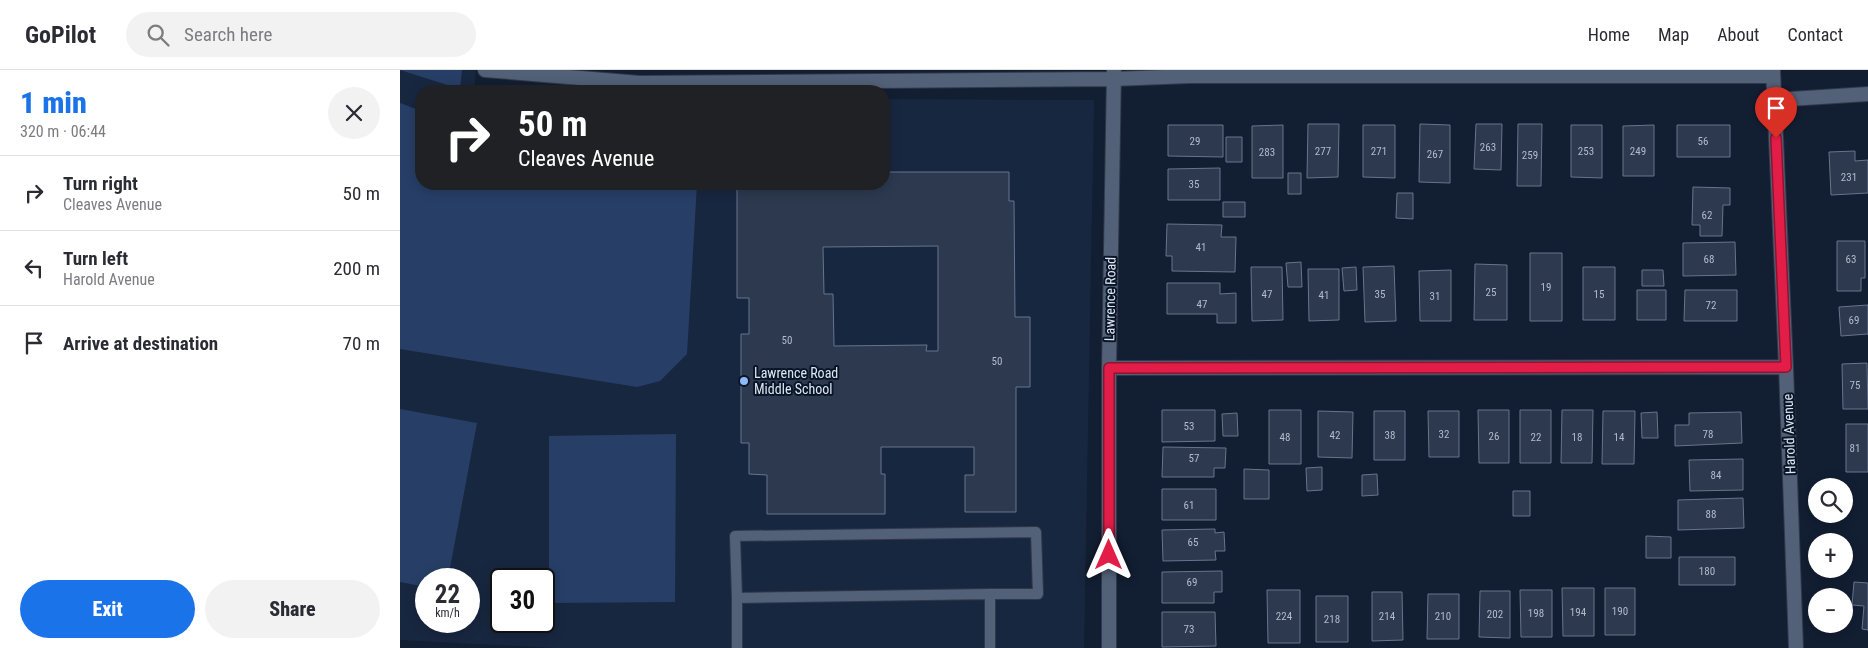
<!DOCTYPE html>
<meta charset="utf-8">
<style>
body{margin:0;font-family:"Roboto Condensed",sans-serif;background:#f2f2f3;color:#2b2b33;height:100vh;display:flex;flex-direction:column;font-size:19px;white-space:nowrap}
*{box-sizing:border-box;margin:0}
p{font-size:16px;color:#7c7c81}
.icon{flex:none;width:28px;height:28px;fill:none;stroke:currentColor;stroke-width:2;stroke-linecap:round;stroke-linejoin:round}
.map{position:relative;flex:1;overflow:hidden}
.sheet{display:flex;flex-direction:column;background:#fff;width:400px}
.sheet>*{flex:none}
.hud{position:absolute;left:15px;top:15px;width:475px;height:105px;border-radius:20px;box-shadow:0 2px 12px #0003;background:#202124;color:#fff;overflow:hidden}
.tools{position:absolute;left:1408px;top:408px;display:grid;gap:10px}
.tools a{display:grid;place-items:center;width:45px;height:45px;border-radius:50%;background:#fff;box-shadow:0 2px 12px #0003;font-size:25px}
.speed{position:absolute;left:15px;top:498px;display:flex;gap:10px;font-size:25px;font-weight:700;text-align:center}
.speed>*{display:grid;place-content:center;width:65px;height:65px;border-radius:50%;background:#fff;box-shadow:0 2px 12px #0003;line-height:1}
.speed small{font-size:12px;font-weight:400}
.speed .limit{border:2px solid #111;border-radius:8px;background:#fff;color:#111}
.pin{position:absolute;display:grid;place-items:center;width:42px;height:42px;color:#fff;margin:-51px -21px;border-radius:50% 50% 50% 0;rotate:-45deg;box-shadow:0 0 5px #0007}
.pin .icon{rotate:45deg}
.me{position:absolute;width:55px;margin:-28px;rotate:0deg;stroke-linejoin:round;filter:drop-shadow(0 0 4px #0008)}
.turn{display:flex;align-items:center;gap:18px;height:105px;padding:0 20px;font-size:22px}
.turn .icon{width:65px;height:65px;stroke-width:2.5}
.turn b{display:block;font-size:35px;line-height:42px}
.round{display:grid;place-items:center;flex:none;width:52px;height:52px;border-radius:26px;background:#f2f2f3}
.summary{display:flex;align-items:center;justify-content:space-between;height:85px;padding:0 20px}
h1{font-size:30px;font-weight:800;line-height:38px;color:#1a73e8}
.cta{display:flex;gap:10px;margin-top:auto;padding:10px 20px}
.cta a{flex:1;height:58px;border-radius:30px;background:#1a73e8;color:#fff;font-size:20px;font-weight:800;line-height:58px;text-align:center}
.cta a+a{background:#f2f2f3;color:#2b2b33}
ul{padding:0;list-style:none}
li{display:flex;align-items:center;gap:15px;height:75px;padding:0 20px;border-top:1px solid #e1e1e2}
li div{flex:1}
li b{display:block;font-size:19px}
li em{font-style:normal}
header{display:flex;align-items:center;gap:30px;box-sizing:border-box;height:70px;padding:0 25px;background:#fff;border-bottom:1px solid #e1e1e2}
header strong{font-size:24px}
nav{display:flex;gap:28px;margin-inline-start:auto;font-size:18px}
.search{width:350px;height:45px;background:#f2f2f3;display:flex;align-items:center;gap:12px;box-sizing:border-box;padding:0 18px;border-radius:28px;color:#7c7c81;font-size:19px}
main{display:flex;flex:1;min-height:0}
.map>svg:first-child{display:block}
.built{fill:#182740;fill-rule:evenodd}
.green{fill:#273f67}
.building{fill:#2c394f;stroke:#66758d;fill-rule:evenodd}
.lines{fill:none;stroke-linecap:round;stroke-linejoin:round}
.service-casing{stroke:#313849;stroke-width:12}
.minor-casing{stroke:#313849;stroke-width:16}
.service{stroke:#526178;stroke-width:10}
.minor{stroke:#526178;stroke-width:14}
.route-casing{stroke:#92132f;stroke-width:12}
.route{stroke:#e11d48;stroke-width:9}
.poi-dot{fill:#8eb9fd;stroke:#091527;stroke-width:2}
.labels{text-anchor:middle;dominant-baseline:central;stroke-width:4;stroke-linejoin:round;paint-order:stroke}
.number-label{font-size:11px;fill:#b1bbcb}
.street-label{font-size:14px;fill:#dde6f4;stroke:#091527}
.poi-label{font-size:14px;fill:#dde6f4;stroke:#091527;text-anchor:start}
</style>
<header>
<strong>GoPilot</strong>
<div class="search"><svg class="icon" aria-label="search" viewBox="0 0 24 24"><circle cx="10" cy="10" r="6"/><path d="M15 15l6 6"/></svg>Search here</div>
<nav><a>Home</a><a>Map</a><a>About</a><a>Contact</a></nav>
</header>
<main>
<section class="sheet">
<div class="summary"><div><h1>1 min</h1><p>320 m · 06:44</p></div><a class="round"><svg class="icon" aria-label="close" viewBox="0 0 24 24"><path d="M6 6l12 12M18 6L6 18"/></svg></a></div>
<ul>
<li><svg class="icon" aria-label="right" viewBox="0 0 24 24"><path d="M7 20v-9h11M14 6l5 5-5 5"/></svg><div><b>Turn right</b><p>Cleaves Avenue</p></div><em>50 m</em></li>
<li><svg class="icon" aria-label="left" viewBox="0 0 24 24"><path d="M17 20v-9H6M10 6l-5 5 5 5"/></svg><div><b>Turn left</b><p>Harold Avenue</p></div><em>200 m</em></li>
<li><svg class="icon" aria-label="arrive" viewBox="0 0 24 24"><path d="M6 21V4h12l-3 4 3 4H6"/></svg><div><b>Arrive at destination</b></div><em>70 m</em></li>
</ul>
<div class="cta"><a>Exit</a><a>Share</a></div>
</section>
<div class="map">
<svg width="1468" height="578" viewBox="0 0 1468 578">
<rect width="100%" height="100%" fill="#121e32"/>
<path class="built" d="M0,0H76L74,21H21V114H484V29L694,30L684,578H155L0,570ZM26,509H69V551H26ZM101,509H144V551H101Z"/>
<path class="green" d="M0,0H62L60,19Z
M0,33L21,41V114H297L287,284L260,311L237,317L0,279Z
M0,339L77,353L48,509H26V517L0,512Z
M276,364L275,532L149,533V366Z"/>
<path class="building" d="M908,54H939L938,107L907,108Z
M1020,54L1050,55V113L1019,112Z
M1076,54H1102L1101,100L1074,99Z
M1118,54H1142L1141,116H1117Z
M768,55H823V87L768,86Z
M883,55V108H852V56Z
M963,55H995V108L963,107Z
M1171,55H1202V108L1171,107Z
M1254,55V106H1223V56Z
M1277,55H1330V87H1277Z
M826,67H842V92H826Z
M1455,81V91L1468,90V123L1431,125L1429,82Z
M820,98V130H768V99Z
M484,102H609V131H614L615,247H630V317H616V442H565V405H574V377H481V404H485V444H367V405L349,404V373H341V264H349V228H337V114H484ZM538,176V281H526L527,275L434,276L433,224H424L423,177Z
M888,103H901V124H888Z
M1293,117L1330,118V135H1323L1322,166H1300V155H1292Z
M997,123H1013V149L996,148Z
M823,132H845V147H823Z
M767,154L822,155L821,167H836L835,202L772,201V186H766Z
M1437,171H1465V208H1461V221H1437Z
M1335,172L1336,205L1283,206V173Z
M1130,183H1162V251H1130Z
M901,192L902,217H888L886,193Z
M1075,194L1107,195V250H1074Z
M994,196L996,251L965,252L963,197Z
M851,197H882L883,250L852,251Z
M956,197L957,220L944,221L942,198Z
M1183,197H1215V250H1183Z
M908,199H939V250L909,251Z
M1051,200V251H1020L1019,201Z
M1242,200H1263L1264,216H1242Z
M767,213H820V224L836,223V253H817V244H767Z
M1237,220H1266V250H1237Z
M1285,220H1337V251H1284Z
M1468,235V264L1441,266L1439,237Z
M1467,293L1468,339H1443L1442,294Z
M762,340H815V371L762,372Z
M869,340H901V394H869Z
M1078,340H1109V393H1079Z
M1120,340H1151V393H1120Z
M1162,340H1193L1192,393H1161Z
M918,341L953,342L952,388L918,387Z
M974,341H1005V390H974Z
M1028,341H1059V387H1029Z
M1203,341H1235L1234,394H1202Z
M1257,342L1258,368H1242L1241,343Z
M1341,342L1342,373L1275,376V355H1289V343Z
M837,343L838,366H823L822,344Z
M1446,354H1468V402H1446Z
M763,377L826,378L825,398H814V407H762Z
M1343,389V420L1290,421L1289,390Z
M922,397V420L907,421L906,398Z
M844,399L869,400V429H844Z
M977,404L978,425L962,426V405Z
M762,419H816V450H762Z
M1113,421H1130V446H1113Z
M1343,428L1344,458L1278,460V430Z
M815,459V463L824,462L825,481H815L816,490L763,491L762,460Z
M1246,466L1271,467V488H1246Z
M1279,487H1335V515H1279Z
M822,501V522H814V533H762V502Z
M1454,512L1468,513V560L1462,559L1464,536L1452,535Z
M1162,518H1194V566H1163Z
M1205,518H1235V565H1205Z
M867,520H900V573H868Z
M1120,520H1152V567H1121Z
M1080,521H1110V568L1079,567Z
M972,522H1002L1003,570L972,571Z
M1028,524H1059V569H1027Z
M916,526H948V572H916Z
M762,542H815L816,576L762,577Z"/>
<g class="lines">
<defs>
<path id="service" d="M337,528L335,466L636,462L638,524H590
M337,578V528L590,524V578"/>
<path id="minor" d="M85,0L240,13L714,9L790,6H1373
M1373,0L1386,297L1396,578
M1374,30L1468,24
M709,298L1386,297
M709,578V298L714,1"/>
</defs>
<use href="#service" class="service-casing"/>
<use href="#minor" class="minor-casing"/>
<use href="#service" class="service"/>
<use href="#minor" class="minor"/>
</g>
<g class="lines">
<defs>
<path id="route" d="M709,485V298L1386,297L1376,68"/>
</defs>
<use href="#route" class="route-casing"/>
<use href="#route" class="route"/>
</g>
<circle class="poi-dot" cx="344" cy="311" r="5"/>
<g class="labels">
<g class="number-label">
<text x="795" y="71">29</text>
<text x="1303" y="71">56</text>
<text x="1088" y="77">263</text>
<text x="923" y="81">277</text>
<text x="979" y="81">271</text>
<text x="1186" y="81">253</text>
<text x="1238" y="81">249</text>
<text x="867" y="82">283</text>
<text x="1035" y="84">267</text>
<text x="1130" y="85">259</text>
<text x="1449" y="107">231</text>
<text x="794" y="114">35</text>
<text x="1307" y="145">62</text>
<text x="801" y="177">41</text>
<text x="1309" y="189">68</text>
<text x="1451" y="189">63</text>
<text x="1146" y="217">19</text>
<text x="1091" y="222">25</text>
<text x="867" y="224">47</text>
<text x="980" y="224">35</text>
<text x="1199" y="224">15</text>
<text x="924" y="225">41</text>
<text x="1035" y="226">31</text>
<text x="802" y="234">47</text>
<text x="1311" y="235">72</text>
<text x="1454" y="250">69</text>
<text x="387" y="270">50</text>
<text x="597" y="291">50</text>
<text x="1455" y="315">75</text>
<text x="789" y="356">53</text>
<text x="1044" y="364">32</text>
<text x="1308" y="364">78</text>
<text x="935" y="365">42</text>
<text x="990" y="365">38</text>
<text x="1094" y="366">26</text>
<text x="885" y="367">48</text>
<text x="1136" y="367">22</text>
<text x="1177" y="367">18</text>
<text x="1219" y="367">14</text>
<text x="1455" y="378">81</text>
<text x="794" y="388">57</text>
<text x="1316" y="405">84</text>
<text x="789" y="435">61</text>
<text x="1311" y="444">88</text>
<text x="793" y="472">65</text>
<text x="1307" y="501">180</text>
<text x="792" y="512">69</text>
<text x="1220" y="541">190</text>
<text x="1178" y="542">194</text>
<text x="1136" y="543">198</text>
<text x="1095" y="544">202</text>
<text x="884" y="546">224</text>
<text x="987" y="546">214</text>
<text x="1043" y="546">210</text>
<text x="932" y="549">218</text>
<text x="789" y="559">73</text>
</g>
<g class="street-label">
<text transform="translate(710 229) rotate(-89)">Lawrence Road</text>
<text transform="translate(1389 364) rotate(-92)">Harold Avenue</text>
</g>
<g class="poi-label">
<text x="354" y="303">Lawrence Road<tspan x="354" dy="16">Middle School</tspan></text>
</g>
</g>
</svg>
<div class="tools">
<a><svg class="icon" aria-label="search" viewBox="0 0 24 24"><circle cx="10" cy="10" r="6"/><path d="M15 15l6 6"/></svg></a>
<a>+</a>
<a>−</a>
</div>
<div class="speed"><div>22<small>km/h</small></div><div class="limit">30</div></div>
<div class="pin" style="left:1376px;top:68px;background:#d93025"><svg class="icon" aria-label="arrive" viewBox="0 0 24 24"><path d="M6 21V4h12l-3 4 3 4H6"/></svg></div>
<svg class="me" style="left:709px;top:485px" viewBox="-20 -20 40 40"><path d="M0-17L14 15 0 8-14 15z" fill="#e11d48" stroke="#fff" stroke-width="4"/></svg>
<div class="hud">
<div class="turn"><svg class="icon" aria-label="right" viewBox="0 0 24 24"><path d="M7 20v-9h11M14 6l5 5-5 5"/></svg><div><b>50 m</b>Cleaves Avenue</div></div>
</div>
</div>
</main>
